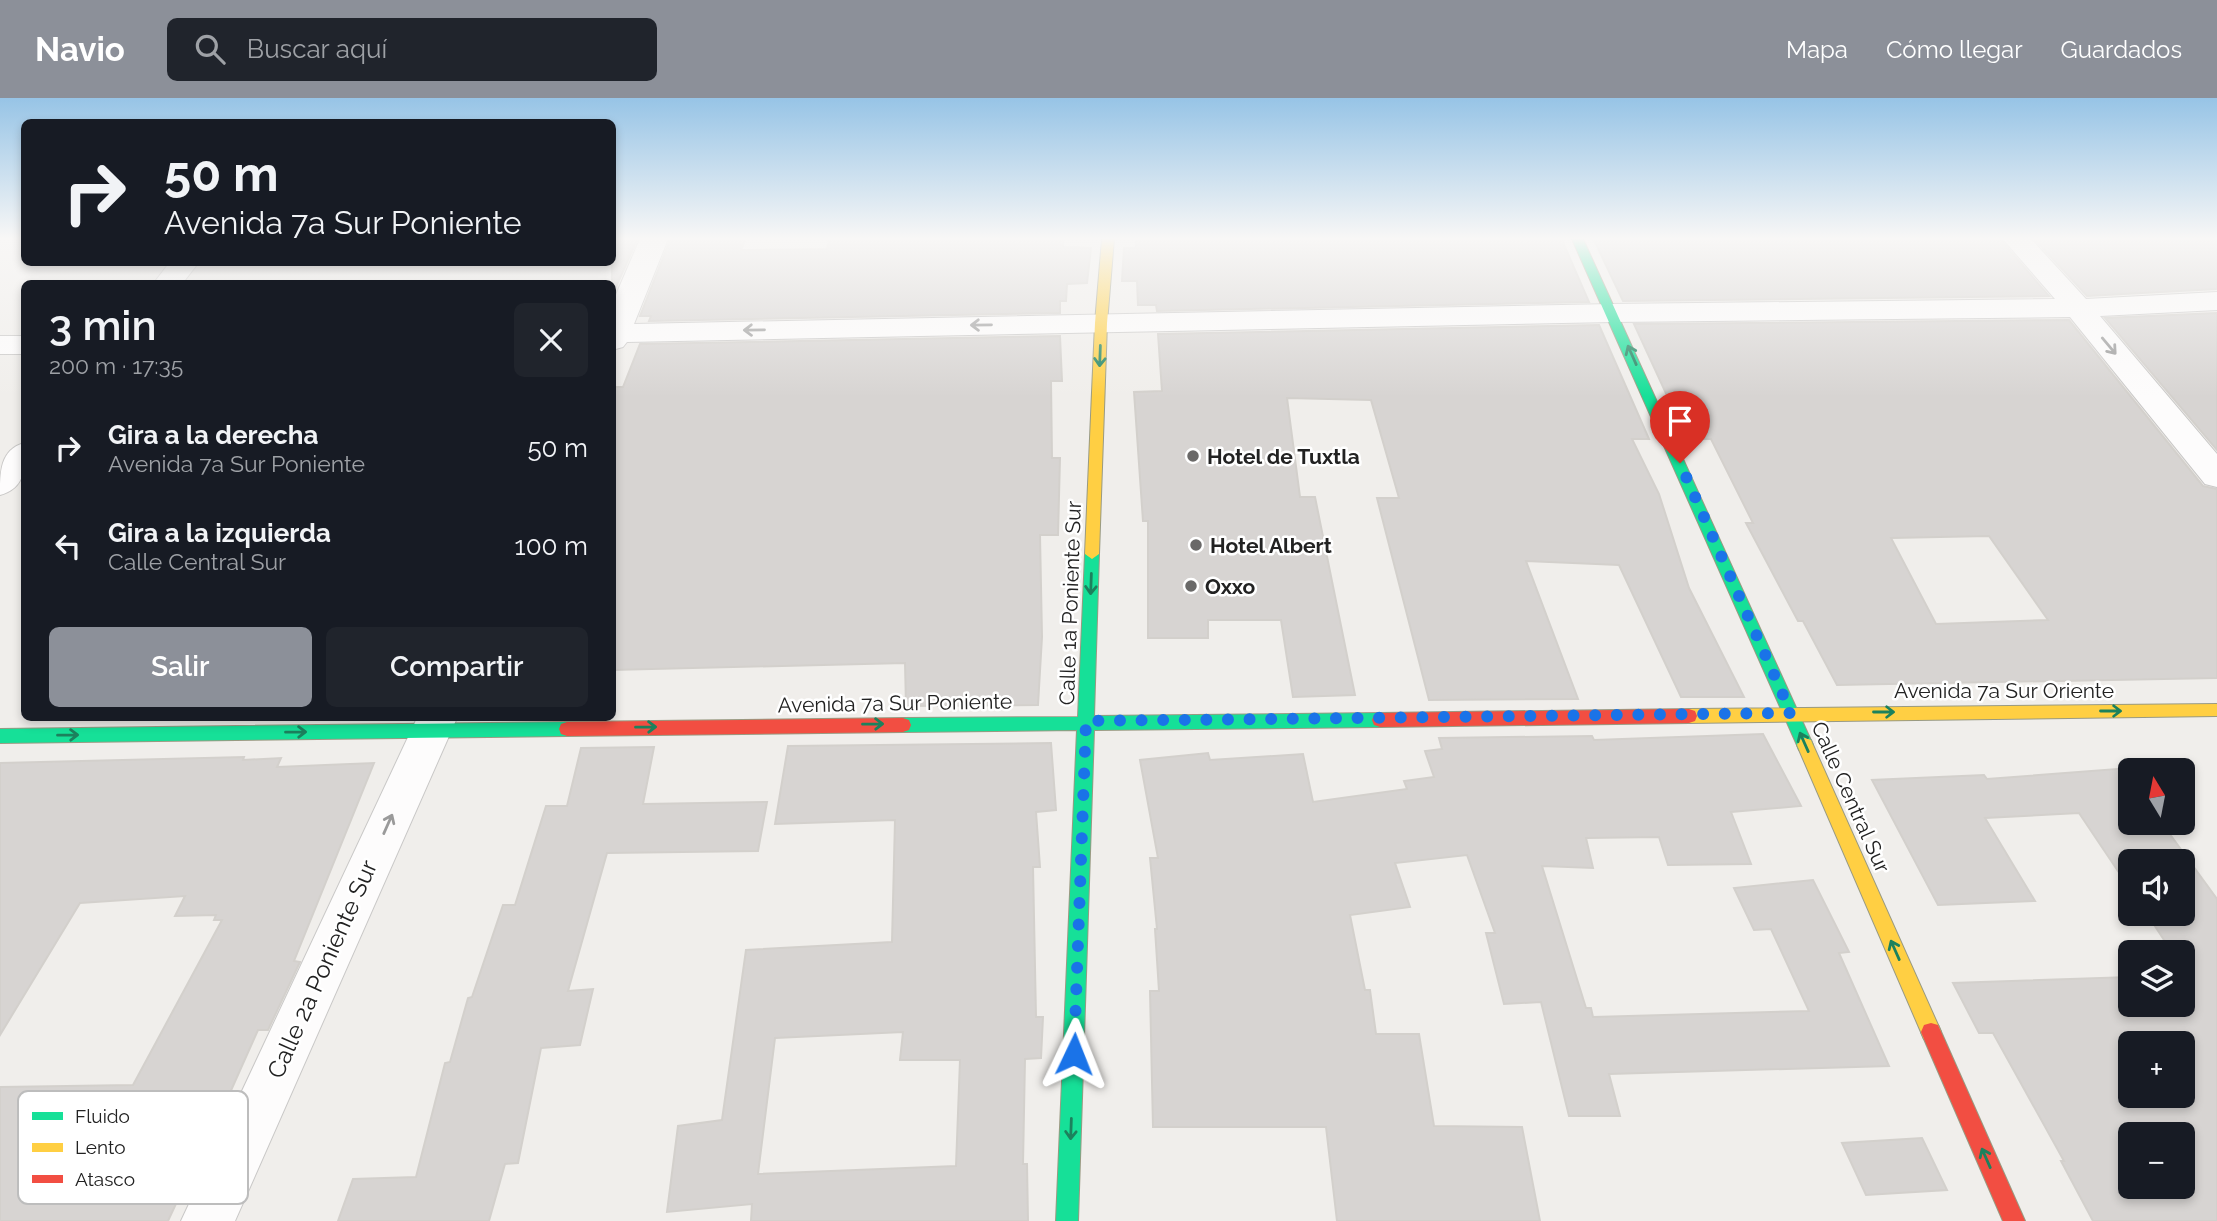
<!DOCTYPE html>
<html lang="es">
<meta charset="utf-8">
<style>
body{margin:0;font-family:Raleway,sans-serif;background:#20242c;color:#f1f3f6;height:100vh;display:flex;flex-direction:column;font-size:26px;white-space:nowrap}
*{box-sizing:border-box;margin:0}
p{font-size:23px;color:#9ea1a6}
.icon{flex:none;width:38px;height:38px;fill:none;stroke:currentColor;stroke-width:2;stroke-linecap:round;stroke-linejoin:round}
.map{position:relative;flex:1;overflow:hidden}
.drawer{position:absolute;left:21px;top:182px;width:595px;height:441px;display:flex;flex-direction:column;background:#171b24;border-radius:10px;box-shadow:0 4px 10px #0003}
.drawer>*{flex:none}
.guide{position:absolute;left:21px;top:21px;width:595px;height:147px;border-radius:10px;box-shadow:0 4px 10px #0003;background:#171b24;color:#f1f3f6;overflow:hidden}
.needle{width:46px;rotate:350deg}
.controls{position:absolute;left:2118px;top:660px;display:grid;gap:14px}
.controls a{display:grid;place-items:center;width:77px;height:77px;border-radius:10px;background:#171b24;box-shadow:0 4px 10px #0003;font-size:35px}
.pin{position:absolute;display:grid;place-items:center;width:60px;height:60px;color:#fff;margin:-72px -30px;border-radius:50% 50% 50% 0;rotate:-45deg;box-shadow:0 0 7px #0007}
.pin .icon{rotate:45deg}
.me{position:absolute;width:77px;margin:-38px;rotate:2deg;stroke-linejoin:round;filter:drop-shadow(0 0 5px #0008)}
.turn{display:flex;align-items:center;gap:24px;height:147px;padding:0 28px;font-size:32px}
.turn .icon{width:91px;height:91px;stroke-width:2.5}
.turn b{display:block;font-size:49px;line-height:60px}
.round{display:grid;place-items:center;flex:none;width:74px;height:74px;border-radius:10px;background:#20242c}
.headline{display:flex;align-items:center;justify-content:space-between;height:119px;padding:0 28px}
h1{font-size:42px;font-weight:600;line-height:52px}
.action{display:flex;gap:14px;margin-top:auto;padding:14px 28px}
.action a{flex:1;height:80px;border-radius:10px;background:#8c9099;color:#fff;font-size:28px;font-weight:600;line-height:80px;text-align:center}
.action a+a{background:#20242c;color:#f1f3f6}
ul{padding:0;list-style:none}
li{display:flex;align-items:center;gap:21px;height:98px;padding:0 28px}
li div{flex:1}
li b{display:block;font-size:26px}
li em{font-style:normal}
header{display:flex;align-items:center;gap:42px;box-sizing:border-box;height:98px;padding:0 35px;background:#8c9099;color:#fff}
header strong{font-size:33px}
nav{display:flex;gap:38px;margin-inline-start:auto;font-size:24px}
.search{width:490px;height:63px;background:#20242c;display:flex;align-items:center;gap:18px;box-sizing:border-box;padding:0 24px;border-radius:10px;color:#9ea1a6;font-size:26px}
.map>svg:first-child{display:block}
.building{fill:#d7d4d2;stroke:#d3d0cc;stroke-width:2;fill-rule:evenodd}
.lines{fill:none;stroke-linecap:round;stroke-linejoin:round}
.street-casing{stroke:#c9c8c7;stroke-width:2}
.fast-casing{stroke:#999a82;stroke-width:2}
.slow-casing{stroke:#999a82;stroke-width:2}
.jam-casing{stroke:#999a82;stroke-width:2}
.street{fill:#fdfcfc;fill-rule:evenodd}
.fast{fill:#16e098;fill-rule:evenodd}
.slow{fill:#ffcf43;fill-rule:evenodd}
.jam{fill:#f24e42;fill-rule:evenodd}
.oneway{stroke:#9a9a9a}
.oneway2{stroke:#1c815d}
.route{stroke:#1a73e8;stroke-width:12;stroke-dasharray:0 21.6}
.poi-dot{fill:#6a6968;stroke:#fff;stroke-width:2.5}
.labels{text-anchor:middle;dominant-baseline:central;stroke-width:5;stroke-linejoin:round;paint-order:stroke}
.poi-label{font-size:21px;font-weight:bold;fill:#222;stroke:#fff;text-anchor:start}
.street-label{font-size:21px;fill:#222;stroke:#fff}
.near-street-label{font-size:24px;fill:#222;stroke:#fff}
.key{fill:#fff;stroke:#bdbdbd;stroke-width:2}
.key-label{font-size:19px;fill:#222}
</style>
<header>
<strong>Navio</strong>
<div class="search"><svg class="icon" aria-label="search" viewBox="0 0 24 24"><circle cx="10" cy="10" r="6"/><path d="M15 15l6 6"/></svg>Buscar aquí</div>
<nav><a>Mapa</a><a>Cómo llegar</a><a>Guardados</a></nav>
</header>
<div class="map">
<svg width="2217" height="1123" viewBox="0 0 2217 1123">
<rect width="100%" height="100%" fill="#f0eeeb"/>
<path class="building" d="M612,142H637L612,198Z
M670,142H745L741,152L827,151L829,142H1063V149L1091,150L1087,185L1067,186L1066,203H1060V215L649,223L651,218H640Z
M1136,142H1562L1589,204L1157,213L1156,207H1138L1137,183H1122L1124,150H1136Z
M1594,142H2001L2049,198L1623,203Z
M2035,142H2217V191L2087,198Z
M2217,215V352L2105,220Z
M2069,222L2203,388L2217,391V580L1837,587L1803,523H1798L1746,425H1753L1711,341H1687L1634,226ZM1989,438L2048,522L1936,526L1891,440Z
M1599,227L1649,341H1632L1659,396L1689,490L1744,599H1681L1619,467L1526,463L1578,601L1429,602L1377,400H1399L1371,302L1287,300L1300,399H1315L1355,597L1293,599L1281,522H1208V540H1148V423H1143L1134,294L1162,293L1158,236Z
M1060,238L1062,283H1051L1052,360H1060L1058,437H1040L1042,539L1038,607L906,608L905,565L612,572V289H623L640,246Z
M1763,636L1801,708L1731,714L1751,766L1668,767L1659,739L1586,740L1593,770L1542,768L1586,910H1591L1593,919L1809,913L1771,831L1754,832L1734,790L1813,782L1849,854L1839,855L1889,968L1609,976L1620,1018H1569L1541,904L1504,906L1486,835H1495L1467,757L1395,765L1410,809L1350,817L1365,892H1370L1376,936H1419L1434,1028L1522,1029L1540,1123H1337L1326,1029H1153L1150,893H1159L1155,831H1157L1150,760H1158L1140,662L1208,655L1210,662L1303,656L1313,704L1407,691L1404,683L1434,679L1425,653L1442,651L1439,640L1592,638L1594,642Z
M1051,645L1056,712L1036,714L1040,769H1033L1036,919H1043L1041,960L1025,961L1023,1066H1027L1028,1123H751L752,1106L667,1114L678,1028L722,1022L746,852L892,844L895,722L775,726L788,648ZM903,934L900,962H960L956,1068L758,1076L775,940Z
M654,649L643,706L767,704L758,753L607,755L568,893L593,891L580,947L541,950L518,1065L505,1066L489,1123H338L353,1081L416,1079L445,965L450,964L468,900L472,899L503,807H515L546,708H567L581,650Z
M244,659L243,662L281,660L277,669L374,665L294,863L300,864L268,932H258L192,1080H188L168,1123H0V989L133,987L222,822H214L216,817L175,818L185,798L80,805L0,937V665Z
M2130,670V724H2161L2217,801V1123H2093L2061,1063H2064L1993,935H1979L1953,885L2130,879V906H2182V854H2145L2139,845H2166L2147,816H2182V763H2130V791L2079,715L1985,720L2035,803L1938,807L1872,682L1984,677L1987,681ZM2130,945H2182V998H2130ZM2130,1036H2182V1088H2130Z
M1922,1040L1947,1092L1866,1097L1842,1045Z"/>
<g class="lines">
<defs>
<path id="street" d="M640,141H668L634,226L1613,206L2055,201L2003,141H2031L2086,201L2217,194V212L2100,218L2217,356V389L2205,386L2070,219L1613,224L627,244L623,249L612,252V206Z
M170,164H199L182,186H153Z
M0,238H24V256H0Z
M24,345C26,368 26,390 0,397C0,374 0,352 24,345Z
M417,620H457L235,1123H181Z"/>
<path id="fast" d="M1572,141H1583L1813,647L1811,652L1805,654L1799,652L1797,647Z
M1092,451L1099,456L1094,618L1380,615L1386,617L1388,622L1386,627L1380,629L1094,632L1078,1123H1056L1077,632L903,634L897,632L895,627L897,622L903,620L1078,619L1085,456Z
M567,624L573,626L575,631L573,636L567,638L0,645V631Z"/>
<path id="slow" d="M1102,141H1114L1107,225L1099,456L1092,461L1085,456L1095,225Z
M2217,606V618L1689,625L1683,623L1681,618L1683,613L1689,611Z
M1805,640L1811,642L1813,647L1938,927L1941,934L1938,941L1931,943L1924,941L1797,647L1799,642Z"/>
<path id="jam" d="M1689,611L1695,613L1697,618L1695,623L1689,625L1380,629L1374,627L1372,622L1374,617L1380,615Z
M903,620L909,622L911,627L909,632L903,634L567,638L561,636L559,631L561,626L567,624Z
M1931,925L1938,927L2025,1123H2003L1921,934L1924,927Z"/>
</defs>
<use href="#street" class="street-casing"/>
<use href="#fast" class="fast-casing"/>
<use href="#slow" class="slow-casing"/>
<use href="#jam" class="jam-casing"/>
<use href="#street" class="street"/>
<use href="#fast" class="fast"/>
<use href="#slow" class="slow"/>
<use href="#jam" class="jam"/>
</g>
<defs><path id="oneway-shaft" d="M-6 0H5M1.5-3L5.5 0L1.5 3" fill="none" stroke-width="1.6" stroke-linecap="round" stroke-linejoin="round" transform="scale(1.75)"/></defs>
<g class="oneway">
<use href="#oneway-shaft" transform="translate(981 227) rotate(179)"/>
<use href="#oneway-shaft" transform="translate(754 232) rotate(179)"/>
<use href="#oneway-shaft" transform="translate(2109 248) rotate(50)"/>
<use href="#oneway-shaft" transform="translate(388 726) rotate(-66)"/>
</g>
<g class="oneway2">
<use href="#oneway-shaft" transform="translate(1632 257) rotate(-114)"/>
<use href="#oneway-shaft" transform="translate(1100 258) rotate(92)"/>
<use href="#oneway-shaft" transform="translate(1091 486) rotate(92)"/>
<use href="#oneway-shaft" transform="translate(2111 613)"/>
<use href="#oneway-shaft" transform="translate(1884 614)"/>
<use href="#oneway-shaft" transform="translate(873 626) rotate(-1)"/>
<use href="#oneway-shaft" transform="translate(646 629) rotate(-1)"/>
<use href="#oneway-shaft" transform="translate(296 634) rotate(-1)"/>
<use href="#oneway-shaft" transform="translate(68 637) rotate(-1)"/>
<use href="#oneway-shaft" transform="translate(1804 644) rotate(-114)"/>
<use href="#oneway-shaft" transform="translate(1895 852) rotate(-114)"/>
<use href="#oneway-shaft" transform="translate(1071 1031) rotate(92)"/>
<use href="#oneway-shaft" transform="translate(1986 1060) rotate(-114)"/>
</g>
<linearGradient id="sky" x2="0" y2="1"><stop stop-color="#97c4e6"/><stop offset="0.47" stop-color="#f8f7f6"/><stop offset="1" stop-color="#f8f7f6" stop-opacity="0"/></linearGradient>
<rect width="2217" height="299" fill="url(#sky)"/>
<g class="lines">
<path class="route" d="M1074,956L1086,623L1791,615L1680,365"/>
</g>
<g class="poi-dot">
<circle cx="1193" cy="358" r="7"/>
<circle cx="1196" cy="447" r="7"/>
<circle cx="1191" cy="488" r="7"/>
</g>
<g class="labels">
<g class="poi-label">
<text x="1207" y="358">Hotel de Tuxtla</text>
<text x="1210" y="447">Hotel Albert</text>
<text x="1205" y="488">Oxxo</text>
</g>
<g class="street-label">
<text transform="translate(1070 505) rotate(-88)">Calle 1a Poniente Sur</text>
<text x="2004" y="592">Avenida 7a Sur Oriente</text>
<text transform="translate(895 605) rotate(-1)">Avenida 7a Sur Poniente</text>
<text transform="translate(1851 699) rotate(66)">Calle Central Sur</text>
</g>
<g class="near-street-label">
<text transform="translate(322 871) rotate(-66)">Calle 2a Poniente Sur</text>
</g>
</g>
<rect x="18" y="993" width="230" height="113" rx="10" class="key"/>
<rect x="32" y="1014" width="31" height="8" fill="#16e098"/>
<rect x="32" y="1045" width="31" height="9" fill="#ffcf43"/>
<rect x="32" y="1077" width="31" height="8" fill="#f24e42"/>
<g class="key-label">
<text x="75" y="1025">Fluido</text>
<text x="75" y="1056">Lento</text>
<text x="75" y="1088">Atasco</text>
</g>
</svg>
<div class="controls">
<a><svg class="needle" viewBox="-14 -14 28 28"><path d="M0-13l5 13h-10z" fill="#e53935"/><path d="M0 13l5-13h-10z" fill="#9ea1a6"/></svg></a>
<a><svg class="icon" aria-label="sound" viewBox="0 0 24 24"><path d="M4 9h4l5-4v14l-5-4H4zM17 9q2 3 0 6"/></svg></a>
<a><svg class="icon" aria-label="layers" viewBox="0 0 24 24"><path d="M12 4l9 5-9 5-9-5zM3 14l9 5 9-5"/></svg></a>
<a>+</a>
<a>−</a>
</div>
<div class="pin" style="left:1680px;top:365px;background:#d93025"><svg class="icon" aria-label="arrive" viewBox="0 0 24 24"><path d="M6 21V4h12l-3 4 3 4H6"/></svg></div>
<svg class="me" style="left:1074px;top:956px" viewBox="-20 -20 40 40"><path d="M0-17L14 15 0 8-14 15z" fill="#1a73e8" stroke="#fff" stroke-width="4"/></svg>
<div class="guide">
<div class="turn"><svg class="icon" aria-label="right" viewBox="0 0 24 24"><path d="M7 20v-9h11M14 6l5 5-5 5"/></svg><div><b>50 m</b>Avenida 7a Sur Poniente</div></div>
</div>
<section class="drawer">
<div class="headline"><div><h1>3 min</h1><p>200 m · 17:35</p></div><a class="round"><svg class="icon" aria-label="close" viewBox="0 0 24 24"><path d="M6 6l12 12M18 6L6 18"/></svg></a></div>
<ul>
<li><svg class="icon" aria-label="right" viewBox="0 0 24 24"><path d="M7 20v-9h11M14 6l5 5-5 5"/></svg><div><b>Gira a la derecha</b><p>Avenida 7a Sur Poniente</p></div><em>50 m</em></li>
<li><svg class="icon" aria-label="left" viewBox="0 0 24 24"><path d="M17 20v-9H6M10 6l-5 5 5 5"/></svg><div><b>Gira a la izquierda</b><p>Calle Central Sur</p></div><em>100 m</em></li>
</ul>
<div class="action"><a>Salir</a><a>Compartir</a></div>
</section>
</div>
